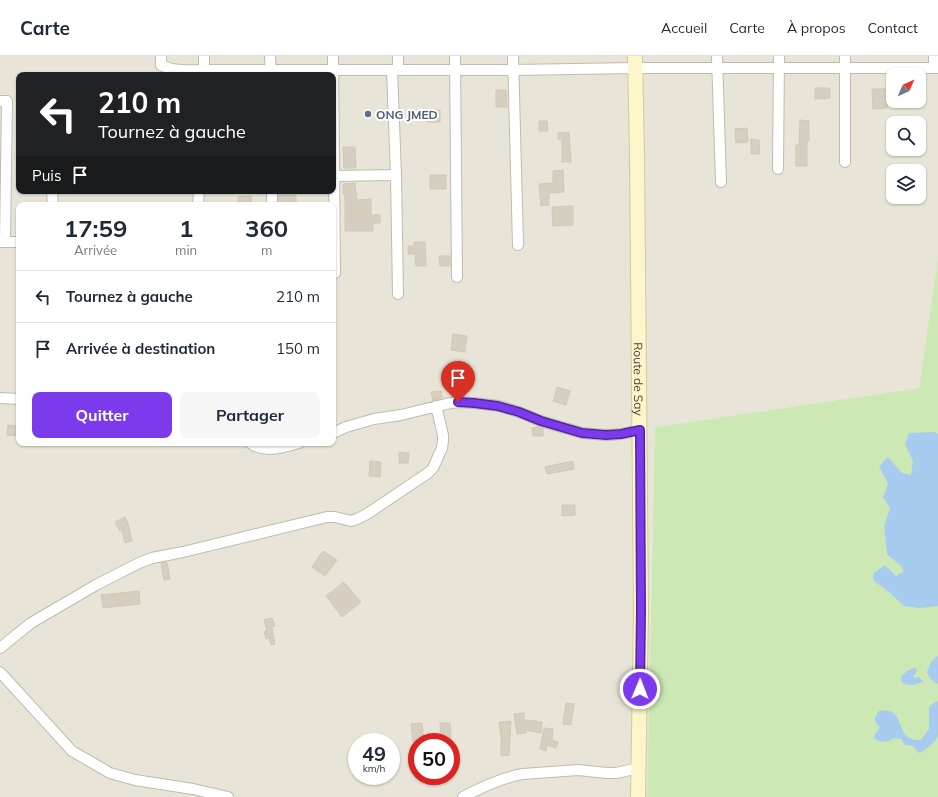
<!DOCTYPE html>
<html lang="fr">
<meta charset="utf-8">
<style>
body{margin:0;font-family:Mulish,sans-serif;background:#f6f6f7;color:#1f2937;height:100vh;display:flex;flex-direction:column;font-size:15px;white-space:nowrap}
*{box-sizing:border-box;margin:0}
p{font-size:13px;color:#747a83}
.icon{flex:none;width:22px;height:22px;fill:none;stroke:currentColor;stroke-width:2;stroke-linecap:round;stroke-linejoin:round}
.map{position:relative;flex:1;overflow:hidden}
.side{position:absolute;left:16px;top:146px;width:320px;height:244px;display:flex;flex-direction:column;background:#fff;border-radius:8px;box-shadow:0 1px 3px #0004}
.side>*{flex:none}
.top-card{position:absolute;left:16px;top:16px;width:320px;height:122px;border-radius:8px;box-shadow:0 1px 3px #0004;background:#202124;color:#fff;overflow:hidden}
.needle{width:26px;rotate:45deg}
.tools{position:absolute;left:886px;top:12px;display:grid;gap:8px}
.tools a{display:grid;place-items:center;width:40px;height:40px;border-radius:8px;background:#fff;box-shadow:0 1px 3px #0004;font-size:20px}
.speed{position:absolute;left:348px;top:677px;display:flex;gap:8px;font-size:20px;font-weight:700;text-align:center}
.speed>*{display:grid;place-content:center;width:52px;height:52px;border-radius:50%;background:#fff;box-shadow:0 1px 3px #0004;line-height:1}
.speed small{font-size:10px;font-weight:400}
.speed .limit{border:6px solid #d22;background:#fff;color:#111}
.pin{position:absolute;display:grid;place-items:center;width:34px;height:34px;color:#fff;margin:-41px -17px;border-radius:50% 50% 50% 0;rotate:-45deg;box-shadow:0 0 4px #0007}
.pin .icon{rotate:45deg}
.me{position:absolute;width:44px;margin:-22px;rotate:1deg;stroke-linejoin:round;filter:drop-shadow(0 0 3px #0008)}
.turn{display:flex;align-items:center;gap:14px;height:84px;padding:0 16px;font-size:18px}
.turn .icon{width:52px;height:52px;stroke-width:2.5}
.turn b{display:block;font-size:28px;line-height:34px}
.then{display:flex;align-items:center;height:38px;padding:0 16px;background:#0003;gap:8px;font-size:15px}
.eta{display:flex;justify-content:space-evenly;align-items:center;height:68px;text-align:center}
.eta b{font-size:24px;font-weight:700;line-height:28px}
.cta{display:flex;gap:8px;margin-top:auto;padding:8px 16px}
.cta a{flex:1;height:46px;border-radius:8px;background:#7c3aed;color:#fff;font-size:16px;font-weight:700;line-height:46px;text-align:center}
.cta a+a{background:#f6f6f7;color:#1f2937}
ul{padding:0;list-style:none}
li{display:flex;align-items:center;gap:12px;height:52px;padding:0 16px;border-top:1px solid #e0e1e3}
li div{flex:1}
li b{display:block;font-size:15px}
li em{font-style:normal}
header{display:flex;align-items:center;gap:24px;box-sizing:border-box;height:56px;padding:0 20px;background:#fff;border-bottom:1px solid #e0e1e3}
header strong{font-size:19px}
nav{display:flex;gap:22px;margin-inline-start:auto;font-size:14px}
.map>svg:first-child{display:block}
.residential{fill:#e8e5d8;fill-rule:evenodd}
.green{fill:#cce8b4}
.water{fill:#a8ccef}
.building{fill:#d6cfc0;stroke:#d1c8b3}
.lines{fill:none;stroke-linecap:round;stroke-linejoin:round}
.minor-casing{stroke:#c0bbad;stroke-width:12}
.secondary-casing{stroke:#d3c99a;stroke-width:16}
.minor{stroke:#fff;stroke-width:10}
.secondary{stroke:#fdf6cb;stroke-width:14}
.route-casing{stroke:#51269a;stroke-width:10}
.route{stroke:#7c3aed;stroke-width:7}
.service-dot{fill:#5c6f8a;stroke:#fff;stroke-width:1.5}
.labels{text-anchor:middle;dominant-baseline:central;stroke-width:4;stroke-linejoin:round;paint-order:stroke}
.service-label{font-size:12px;font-weight:bold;fill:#4e5e75;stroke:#fff;text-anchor:start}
.street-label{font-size:12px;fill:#494438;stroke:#fff}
</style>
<header>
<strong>Carte</strong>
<nav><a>Accueil</a><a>Carte</a><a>À propos</a><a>Contact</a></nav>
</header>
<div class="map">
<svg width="938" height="741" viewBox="0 0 938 741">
<rect width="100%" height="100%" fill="#f5f2ea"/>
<path class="residential" d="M0,0H938V202L919,332L655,371L647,741H0ZM19,19H333V135H19ZM893,19H919V45H893ZM893,67H919V93H893ZM893,115H919V141H893ZM19,149H333V387H19ZM357,686H391V720H357ZM417,686H451V720H417Z"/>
<path class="green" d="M938,202V741H647L655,371L919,332Z"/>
<path class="water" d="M935,376L938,378V550L919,552L904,550L890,537L873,524L874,517L885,509L896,520L904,515L901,510L887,498L884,470L890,452L883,441L888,428L879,410L888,401L902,417L911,419L913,405L905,388L909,377Z
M937,600L938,601V628C932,626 929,621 927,616L931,606Z
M913,612L917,613L916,617L913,620L914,622L919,621L923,625C916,630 910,630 902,627L901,621L907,615Z
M938,645V680L935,685L926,693L919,697L913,690L905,689L901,683L894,682L889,685L882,686L874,683L875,678L880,672C874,665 873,663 879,655C908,648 892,686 921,684L929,673V651L935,646Z"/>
<path class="building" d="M815,32H830V42L815,43Z
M872,33H887V52L873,53Z
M496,34H506L507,51H496Z
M426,54H440V66H427Z
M800,64L809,65V85H807V110H796V89H799Z
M539,65H547L548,75H539Z
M747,72L748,86L736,87L735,73Z
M569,76L571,106H562V83H558V77Z
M751,83L759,84L760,98H751Z
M343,91H355L356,112H344Z
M563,114L564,136L549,137V149L541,150L539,128L553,127V115Z
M430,119H446V133H430Z
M355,127L357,144L371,143V159H380V167H373V175H345V138H343V128Z
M278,139H296V149H278Z
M251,140L252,149H239L238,141Z
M573,150V169L553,170L552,151Z
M414,186H425L426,210H416L415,198H408V190H414Z
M439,200H450V210H440Z
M453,278L467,280L465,296L451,294Z
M557,331L570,335L566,349L553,345Z
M441,335L442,342L433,345L431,336Z
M8,369L19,370V380L7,379Z
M539,371L543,372V380H533L532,372Z
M399,396L409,397L408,407H399Z
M370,405L381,406L380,421L369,420Z
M573,405L574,413L547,418L545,411Z
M562,449H575V459L562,460Z
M125,461L128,468L132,485L125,487L122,474L120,475L115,466Z
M323,495L337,504L325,520L312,511Z
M167,506L170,523L164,524L161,507Z
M344,526L361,546L342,561L326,540Z
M139,535L140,548L103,552L101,539Z
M272,562L275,570L272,571L275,588L271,589L269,582L266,583L264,575H267L264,564Z
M566,647L574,648L571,669L563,668Z
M524,657V664L537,665V666H542L541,677L526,674V677L517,678L514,658Z
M511,665L509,699L501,700V681L499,666Z
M422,667L424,686H413L411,668Z
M440,667H450L451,683L441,684Z
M544,672L553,673L552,684L558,686L556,692L547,689L546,695L540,693Z"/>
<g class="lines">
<defs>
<path id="minor" d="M161,0V9C174,16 190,14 204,14H513L635,12H938
M270,0L271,19
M333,0L335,217
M398,0V14
M455,0L457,221
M513,0L518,189
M717,0L721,126
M934,12V0
M392,14L396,119L398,238
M204,19V0
M0,45H7L5,186
M845,106V0
M778,113L779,0
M333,120L396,119
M52,135L53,149
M198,149L199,135
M272,149V135
M0,186H19
M0,342L19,343
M333,377L346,371L374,363L401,359L446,348L458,346L474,347L499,350L519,356L541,365L582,377L606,379L621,378L640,374
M250,387C265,398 283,391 299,387
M0,592L31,567L96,529L139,507L152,502L183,496L327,461H335L351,465L357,463L367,458L428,417L433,412L442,392L443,385V379L436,350
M0,616L72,695L110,717L135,724L193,733L228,741
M463,741C480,732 504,721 523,718L578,714L607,717H616L639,712"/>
<g id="secondary">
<path id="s1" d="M635,0L637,100L641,554L638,741"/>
</g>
</defs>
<use href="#minor" class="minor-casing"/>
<use href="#secondary" class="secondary-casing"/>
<use href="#minor" class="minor"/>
<use href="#secondary" class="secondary"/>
</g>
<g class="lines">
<defs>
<path id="route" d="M458,346L474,347L498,350L519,356L541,365L582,377L606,379L621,378L640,374L641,554L640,633"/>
</defs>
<use href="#route" class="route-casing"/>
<use href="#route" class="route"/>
</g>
<circle class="service-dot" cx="368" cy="58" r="4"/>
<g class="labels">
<g class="service-label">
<text x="376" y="58">ONG JMED</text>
</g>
<g class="street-label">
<text stroke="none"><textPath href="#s1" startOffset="323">Route de Say</textPath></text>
</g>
</g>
</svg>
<div class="tools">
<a><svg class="needle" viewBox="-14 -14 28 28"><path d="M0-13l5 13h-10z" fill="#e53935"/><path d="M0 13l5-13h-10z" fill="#747a83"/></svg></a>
<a><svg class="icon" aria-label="search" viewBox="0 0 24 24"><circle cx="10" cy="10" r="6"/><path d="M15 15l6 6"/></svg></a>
<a><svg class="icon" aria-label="layers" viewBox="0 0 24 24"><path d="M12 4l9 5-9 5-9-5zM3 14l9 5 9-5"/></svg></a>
</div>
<div class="speed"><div>49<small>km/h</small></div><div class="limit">50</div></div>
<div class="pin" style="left:458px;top:346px;background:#d93025"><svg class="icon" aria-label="arrive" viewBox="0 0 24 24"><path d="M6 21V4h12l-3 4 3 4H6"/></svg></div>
<svg class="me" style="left:640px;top:633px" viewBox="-20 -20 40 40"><circle r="17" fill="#7c3aed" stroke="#fff" stroke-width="3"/><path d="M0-11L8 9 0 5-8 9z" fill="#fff"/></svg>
<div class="top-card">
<div class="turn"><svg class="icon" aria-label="left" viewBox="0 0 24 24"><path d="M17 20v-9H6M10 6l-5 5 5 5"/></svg><div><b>210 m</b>Tournez à gauche</div></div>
<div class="then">Puis<svg class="icon" aria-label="arrive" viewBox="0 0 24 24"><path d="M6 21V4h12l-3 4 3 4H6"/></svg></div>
</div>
<section class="side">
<div class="eta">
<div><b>17:59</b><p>Arrivée</p></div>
<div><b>1</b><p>min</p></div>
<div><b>360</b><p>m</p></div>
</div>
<ul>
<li><svg class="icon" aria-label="left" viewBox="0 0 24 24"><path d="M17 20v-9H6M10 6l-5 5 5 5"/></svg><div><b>Tournez à gauche</b></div><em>210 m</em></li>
<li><svg class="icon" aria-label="arrive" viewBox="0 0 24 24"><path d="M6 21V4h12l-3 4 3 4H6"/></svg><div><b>Arrivée à destination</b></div><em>150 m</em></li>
</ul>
<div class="cta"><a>Quitter</a><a>Partager</a></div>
</section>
</div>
